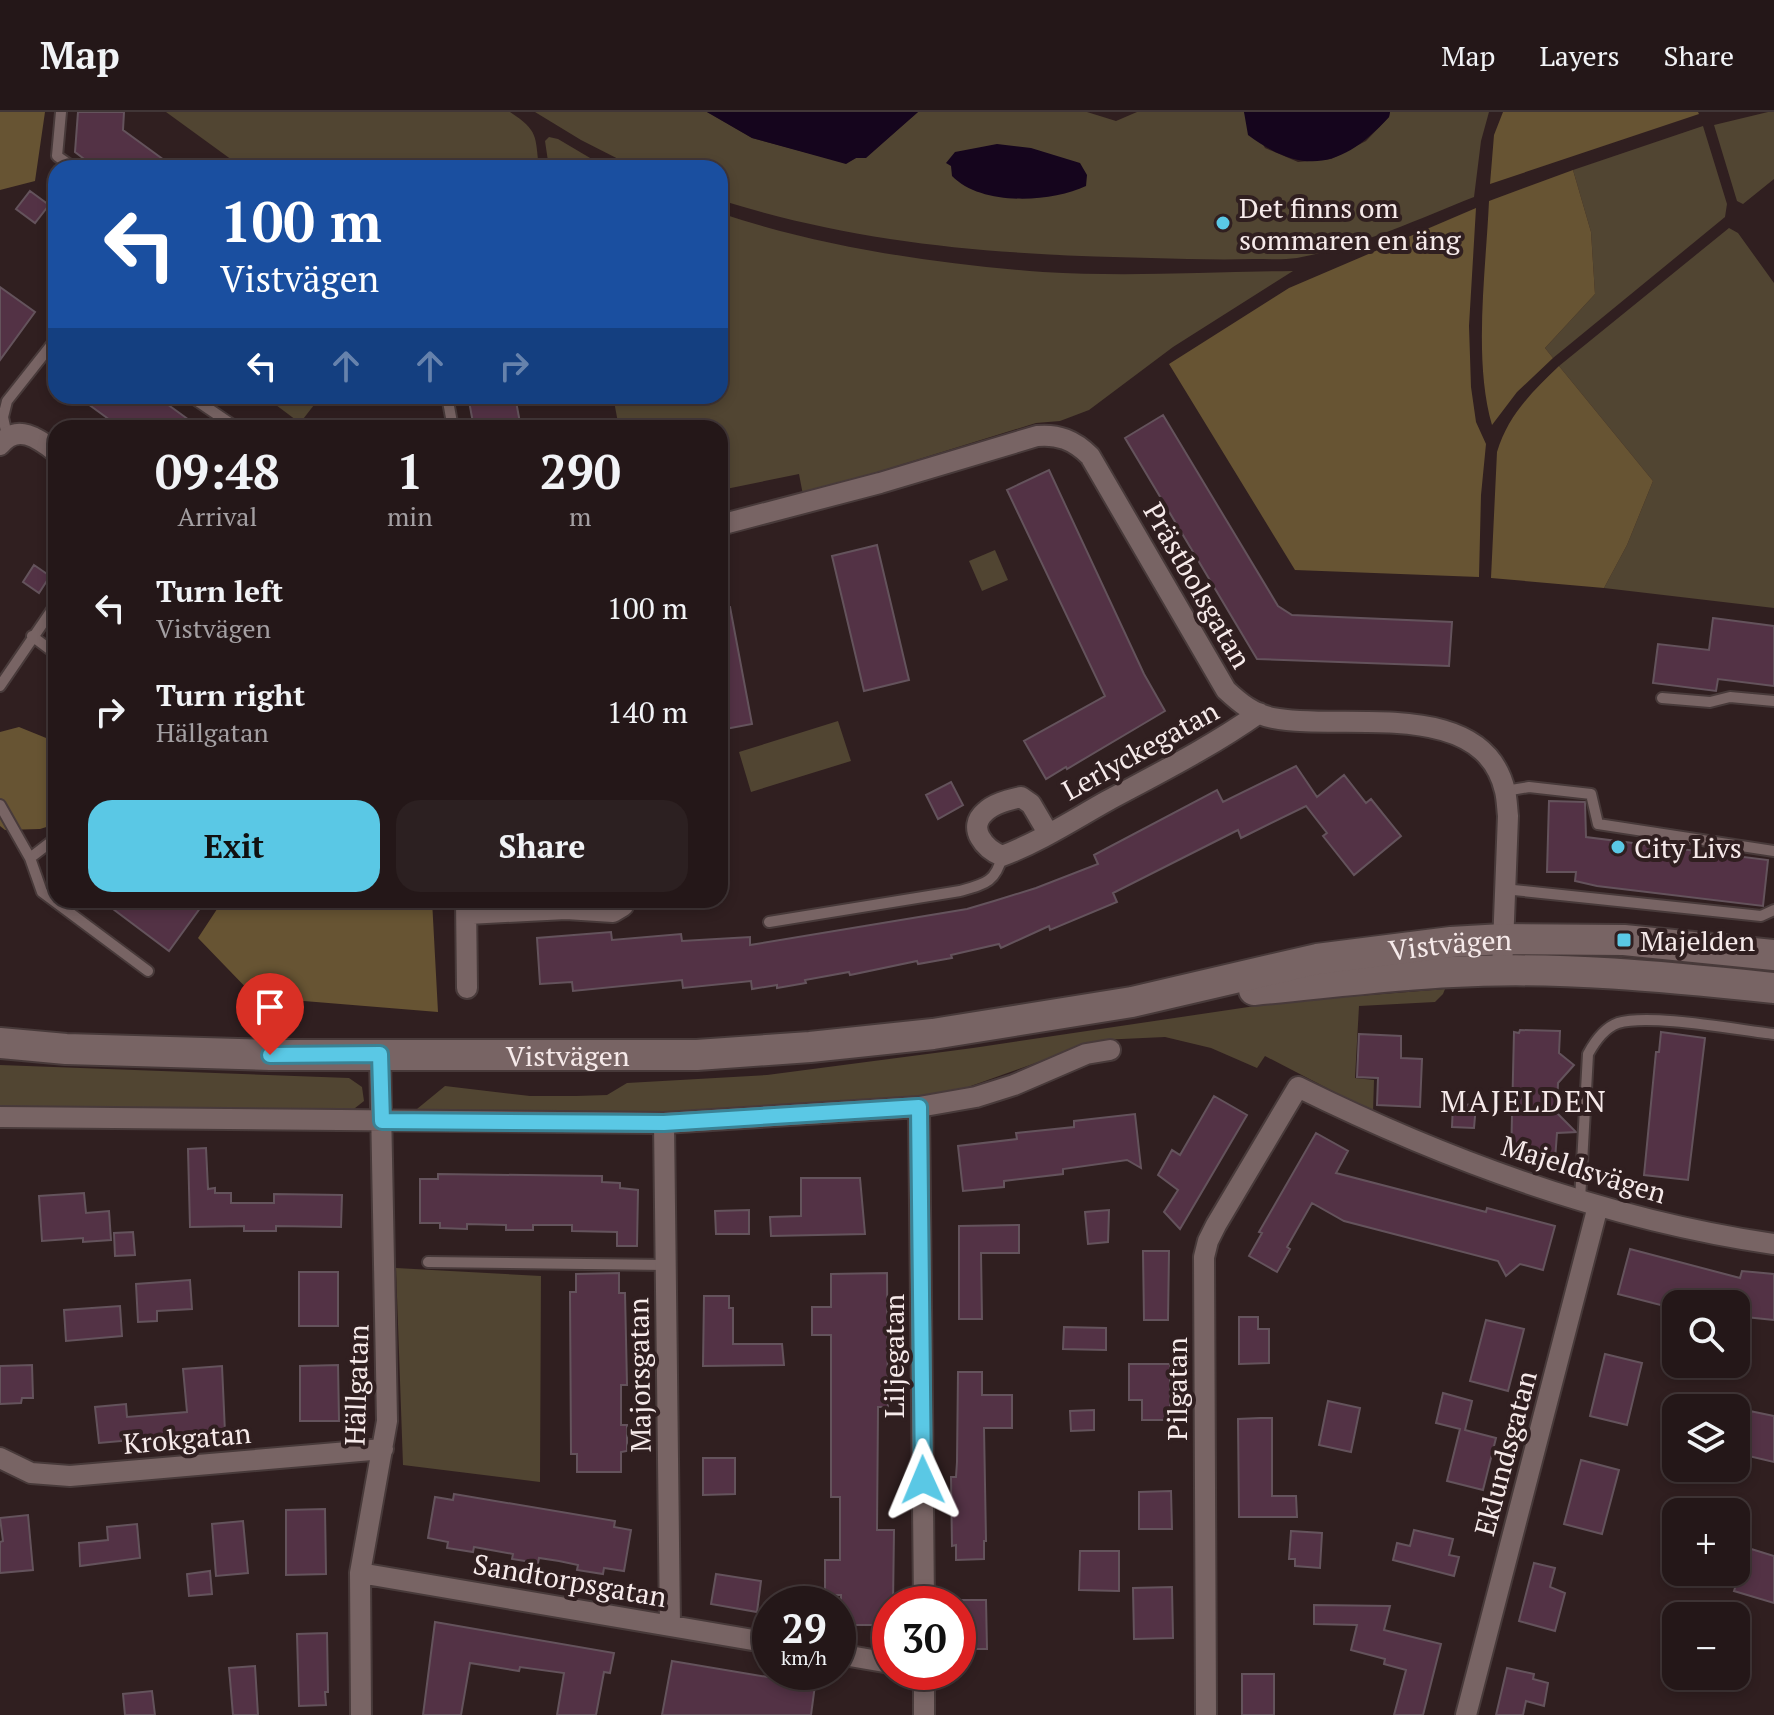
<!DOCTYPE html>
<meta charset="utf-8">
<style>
body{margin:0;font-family:"PT Serif",serif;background:#2c2021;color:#f1f3f6;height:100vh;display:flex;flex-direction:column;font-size:30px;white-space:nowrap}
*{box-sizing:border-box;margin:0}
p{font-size:26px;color:#a39fa2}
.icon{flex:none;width:44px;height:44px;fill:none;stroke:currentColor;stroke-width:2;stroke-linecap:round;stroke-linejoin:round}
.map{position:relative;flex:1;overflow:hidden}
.drawer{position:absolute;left:48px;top:308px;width:680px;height:488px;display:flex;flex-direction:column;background:#241718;border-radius:24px;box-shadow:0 4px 12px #0003,0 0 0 2px #413637}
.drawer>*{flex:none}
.top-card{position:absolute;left:48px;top:48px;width:680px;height:244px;border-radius:24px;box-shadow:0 4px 12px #0003,0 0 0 2px #413637;background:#1a4fa0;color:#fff;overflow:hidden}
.fabs{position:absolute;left:1662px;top:1178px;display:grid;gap:16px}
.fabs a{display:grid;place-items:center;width:88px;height:88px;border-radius:16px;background:#241718;box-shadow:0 4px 12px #0003,0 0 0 2px #413637;font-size:40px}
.speed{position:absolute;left:752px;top:1474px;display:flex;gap:16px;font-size:40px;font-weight:700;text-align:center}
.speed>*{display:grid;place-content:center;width:104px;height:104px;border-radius:50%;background:#241718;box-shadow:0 4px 12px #0003,0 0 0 2px #413637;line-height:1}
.speed small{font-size:20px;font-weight:400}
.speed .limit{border:12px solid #d22;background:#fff;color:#111}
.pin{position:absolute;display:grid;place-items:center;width:68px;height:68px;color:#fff;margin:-82px -34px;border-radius:50% 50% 50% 0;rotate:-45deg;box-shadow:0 0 8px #0007}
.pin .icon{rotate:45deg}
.me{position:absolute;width:88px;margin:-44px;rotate:359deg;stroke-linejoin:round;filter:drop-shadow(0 0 6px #0008)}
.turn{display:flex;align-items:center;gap:28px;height:168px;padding:0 40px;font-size:36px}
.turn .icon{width:104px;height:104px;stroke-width:2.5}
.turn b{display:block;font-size:56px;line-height:68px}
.lanes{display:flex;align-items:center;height:76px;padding:0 40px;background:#0003;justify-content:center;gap:40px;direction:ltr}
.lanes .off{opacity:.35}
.eta{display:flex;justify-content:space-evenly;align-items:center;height:136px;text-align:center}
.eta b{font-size:48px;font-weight:700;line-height:56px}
.primary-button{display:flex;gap:16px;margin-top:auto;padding:16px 40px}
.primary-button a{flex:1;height:92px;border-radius:24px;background:#5ac8e5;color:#111;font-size:32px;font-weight:700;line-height:92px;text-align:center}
.primary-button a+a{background:#2c2021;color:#f1f3f6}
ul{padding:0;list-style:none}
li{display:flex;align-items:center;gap:24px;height:104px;padding:0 40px}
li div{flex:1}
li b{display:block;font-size:30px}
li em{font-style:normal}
header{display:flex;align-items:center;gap:48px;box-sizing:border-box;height:112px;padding:0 40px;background:#241718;border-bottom:2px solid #413637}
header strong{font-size:38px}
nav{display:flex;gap:44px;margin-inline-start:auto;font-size:28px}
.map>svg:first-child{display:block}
.green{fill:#514532}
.forest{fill:#675433}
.water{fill:#15051d}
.building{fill:#533245;stroke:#64535c;stroke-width:2}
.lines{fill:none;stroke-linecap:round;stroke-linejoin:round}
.lane-casing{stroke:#483a3a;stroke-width:14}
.street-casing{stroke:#483a3a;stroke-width:24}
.secondary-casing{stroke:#483a3a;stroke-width:34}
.lane{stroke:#786464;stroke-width:10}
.street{stroke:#786464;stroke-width:20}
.secondary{stroke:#786464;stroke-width:30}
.route-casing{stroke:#3a8295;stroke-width:20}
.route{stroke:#5ac8e5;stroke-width:14}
.poi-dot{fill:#5ac8e5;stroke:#301f20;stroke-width:3}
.labels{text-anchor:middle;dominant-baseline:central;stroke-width:8;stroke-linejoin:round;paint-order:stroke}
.poi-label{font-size:28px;fill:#f6eaea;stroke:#301f20;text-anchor:start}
.street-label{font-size:28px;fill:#f6eaea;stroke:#301f20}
.neighbourhood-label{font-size:30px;letter-spacing:2px;fill:#f6eaea;stroke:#301f20}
</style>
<header>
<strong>Map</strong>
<nav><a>Map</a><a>Layers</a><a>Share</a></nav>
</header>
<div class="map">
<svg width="1774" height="1603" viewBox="0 0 1774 1603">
<rect width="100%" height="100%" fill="#301f20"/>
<path class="green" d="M166,0H510C539,19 535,24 539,56H243Z
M535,0H707L752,26L846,51L856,46L866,45L918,0H1087L1116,9L1137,0H1244L1265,36L1298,50L1331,47L1366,29L1389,5L1390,0H1489L1481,29L1474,85C1416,108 1358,135 1297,146C1283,148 1268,147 1254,147C1220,148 1186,147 1151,146C1001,143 865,133 720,88V56H636L581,28Z
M1768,0H1774V67L1743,92L1737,89L1714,13Z
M1703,14L1727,92L1725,105L1553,246L1545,236L1595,182L1591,120L1573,58Z
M549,25L558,27L607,56H549L545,29Z
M720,101C821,135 937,152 1043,160C1126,165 1210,160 1293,159L1173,235L1089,298L1060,309L1036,311L803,383L799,362L721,378L724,399L720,400V316H619L613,284H720Z
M1729,116L1738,121L1774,171V496L1604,476L1627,433L1653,369L1559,254Z
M271,284H321L300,311L268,287Z
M995,438L1008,468L982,479L969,449Z
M838,609L851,649L751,680L739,640Z
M1445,877L1443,882L1435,890L1359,894L1355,966L1374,968L1373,1000L1265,944L1257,956L1211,936L1165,925L1100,928L954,980L877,989L652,1001L470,1000L417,997L445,974L530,984H576L607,983L627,971L767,963L973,936L1282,890Z
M0,953L349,966L362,975L364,989L350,1000L0,996Z
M396,1156L541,1164L540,1370L403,1353Z"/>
<path class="forest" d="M0,0H45L35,69L0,78Z
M1503,0H1698L1699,2L1490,72L1494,23Z
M1573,58L1591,120L1595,182L1545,236L1553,246L1517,280L1492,313C1473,248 1486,157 1489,89Z
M1476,96L1469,214L1471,275L1476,310L1486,332L1481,383L1479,465L1295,458L1169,252L1289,176Z
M1559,254L1653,369L1627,433L1604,476L1491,466L1497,340C1508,303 1532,280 1559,254Z
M19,615L56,630V712L40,717L5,718L0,714V620Z
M223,788H432L438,900L255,885L198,826Z"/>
<path class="water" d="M707,0H918L866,46H856L846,52L752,26Z
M1244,0H1390L1389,5C1343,55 1305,65 1248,23Z
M997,32L1031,36L1080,51L1087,63L1086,74C1050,91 981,94 952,64L951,54L946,51L955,40Z"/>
<path class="building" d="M78,0H124L123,18L175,56H96L75,40Z
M30,79L49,93L35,111L16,97Z
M0,175L35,200L0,248Z
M77,284H156L200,316H121Z
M468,284H515L521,316H474Z
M1163,303L1278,494L1292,503L1452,510L1449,554L1257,547L1125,326Z
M1049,358L1144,562L1165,599L1067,657L1066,655L1046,667L1024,629L1105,584L1007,378Z
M877,433L909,568L864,579L832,444Z
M34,453L50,464L39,481L23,470Z
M730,495L752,612L720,618V496Z
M1713,506L1774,514V574L1718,567L1716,579L1653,571L1658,532L1709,538Z
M1296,654L1317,685L1344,663L1366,691L1371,687L1401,724L1354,763L1323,724L1327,721L1306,694L1241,726L1238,718L1113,781L1117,790L1050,818L1049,814L1001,836L999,832L951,843L952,846L918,852L917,849L850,863L849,860L805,868L806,871L777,876V873L752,877L751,869L683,876L682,868L573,879L572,870L540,872L537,826L611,820L612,828L681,822L682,829L750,825V833L967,797L994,789L1036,776L1098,752L1094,743L1217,678L1223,690Z
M951,670L963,693L938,707L926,683Z
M1549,689L1585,690L1586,725L1768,748L1763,794L1597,774L1575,769L1576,760H1547Z
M101,788H206L169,839Z
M1520,918L1560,919L1559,941L1574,953L1558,971L1557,1001L1576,1020L1557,1021L1555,1048L1511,1047L1514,920L1519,921Z
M1661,920L1705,926L1688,1068L1644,1063L1656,940H1659Z
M1359,922L1401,924V946L1422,947L1420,995L1377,993L1378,966L1357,965Z
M1214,984L1247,1003L1180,1117L1164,1100L1178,1078L1158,1063L1172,1038L1180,1043Z
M1453,992L1476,993L1474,1016L1452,1015Z
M1135,1002L1141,1056L1127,1048L1063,1057V1062L1004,1069V1075L963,1079L958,1034L1017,1027L1016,1021L1074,1015V1009Z
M1316,1021L1348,1039L1336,1061L1486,1100L1487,1096L1555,1114L1543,1158L1520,1152L1506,1164L1498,1149L1344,1109L1312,1091L1287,1135L1290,1137L1277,1160L1249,1144L1262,1121L1259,1120Z
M206,1036L208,1077L215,1076V1081H231V1091H274V1082L342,1083L341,1115L276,1114V1119H244V1114L190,1115L188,1037Z
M438,1062L602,1064V1070L620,1071V1076L638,1078L637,1134H617V1120L572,1119V1113H533V1118H506V1113L467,1112V1117L440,1116V1111H420V1067H438Z
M801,1066H860L865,1122L771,1124L770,1105L801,1104Z
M84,1081L86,1101L109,1099L111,1128L83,1130V1126L42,1129L39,1084Z
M749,1098V1122H716L715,1099Z
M1109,1098L1108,1130L1088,1132L1085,1100Z
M1019,1113V1141H981L982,1207H959V1114Z
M133,1120L135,1143L115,1144L114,1121Z
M1630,1137L1740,1166L1742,1159L1774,1162V1208L1736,1204V1192H1676V1197L1618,1182Z
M1143,1139H1169L1168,1208H1144Z
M299,1160H338V1214H299Z
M619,1161V1181H625L627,1273H621V1313H627V1339L621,1340V1360H577V1342H571L570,1180H576V1162Z
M887,1161L888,1295H878L877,1418H894L893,1492H890V1513H841V1483H825V1448H840V1385H831V1223H812V1195H831V1162Z
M190,1168L192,1197L157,1199V1209L138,1210L136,1172Z
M704,1184H729V1196H733V1232H782L784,1253L703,1254Z
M120,1194L122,1224L66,1229L64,1198Z
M1239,1205H1258V1217H1269V1251L1239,1252Z
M1486,1208L1524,1217L1508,1279L1470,1269Z
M1064,1215L1106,1216V1238L1063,1237Z
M1605,1242L1642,1251L1627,1313L1590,1304Z
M1129,1252H1170V1308H1142V1288H1129Z
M32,1253L33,1286H22L21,1291L0,1292V1254Z
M338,1253L339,1309H300V1254Z
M222,1254L225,1320L99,1331L95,1295L126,1292L127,1305L187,1300L183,1257Z
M958,1260H982V1283H1012V1316H984L986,1429H984V1447L956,1448V1433L952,1434L951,1365H956L957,1350Z
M1443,1281L1472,1289L1465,1318L1496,1326L1483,1378L1447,1369L1460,1317L1436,1311Z
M1328,1289L1360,1296L1351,1340L1319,1333Z
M1094,1298V1318L1071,1319L1070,1299Z
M1745,1298L1774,1304V1350L1736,1341Z
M1260,1306H1272V1384H1296L1297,1405H1239L1238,1307Z
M703,1346H735V1382L703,1383Z
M1581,1348L1619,1358L1602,1422L1564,1412Z
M1171,1379L1172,1417H1139V1380Z
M454,1382L615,1409L614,1415L631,1418L624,1459L604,1456L603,1462L577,1458L578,1453L559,1449L539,1446L538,1451L512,1447L513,1442L474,1435L473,1440L447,1436L448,1430L428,1426L435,1385L453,1388Z
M325,1397L326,1462L286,1463V1398Z
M28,1403L33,1458L0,1461V1430L3,1429L0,1406Z
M243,1409L248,1461L216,1464L212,1412Z
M137,1412L140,1446L80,1454L79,1431L108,1428L107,1415Z
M1414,1418L1453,1427L1449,1443L1459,1445L1454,1464L1393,1448L1397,1431L1410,1434Z
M1291,1419L1322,1421L1320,1456L1295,1454V1447H1289Z
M1748,1436L1774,1444V1491L1734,1479Z
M1080,1439H1119V1479L1079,1478Z
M1534,1451L1555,1456L1550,1475L1565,1481L1555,1519L1519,1509Z
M210,1459L212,1482L189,1484L187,1462Z
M716,1462L761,1469L757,1500L711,1492Z
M1172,1475L1173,1526L1134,1527L1133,1476Z
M958,1488H986L987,1537H958Z
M1314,1493L1390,1494L1384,1518L1441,1532L1423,1603H1394L1406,1558L1384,1552L1385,1547L1351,1538L1357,1513L1314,1512Z
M435,1510L614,1541L610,1561L604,1560L596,1603H557L564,1561L520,1555L519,1559L470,1551L461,1603H423Z
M327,1521L328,1580H325L326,1593L299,1594L297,1522Z
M672,1549L815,1573L811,1603H662Z
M255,1554L258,1603H233L229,1556Z
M1507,1556L1534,1562L1533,1567L1548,1571L1544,1594L1526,1589L1523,1603H1496Z
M1242,1562H1274V1603H1242Z
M152,1579L155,1603H125L123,1582Z"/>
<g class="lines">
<defs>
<path id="lane" d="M61,0L57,44L74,56
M190,284L237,316
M447,284L453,316
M7,324L3,305L7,289L56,227
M32,524L56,542
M0,574L56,492
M1662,586L1710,590L1730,585L1774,589
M1505,679L1529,675L1591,682L1598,712L1774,739
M0,693L30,746L42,780L148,859
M30,746L56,726
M1504,777L1761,804L1774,798
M769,810L960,779C985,772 996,770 1002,744
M1580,1088L1588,942C1595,929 1604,916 1618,911C1649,901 1738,918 1774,922
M428,1150L666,1153"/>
<path id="street" d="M0,333C17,311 38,326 56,340
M720,413L880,371L1037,324C1058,322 1074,328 1090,344L1226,578C1240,591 1253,602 1273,606C1341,620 1483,583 1505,679C1507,687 1507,696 1508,704L1502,859
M1048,721L1031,692L1021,685C1009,688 994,691 985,700C966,716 985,737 1002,744C1039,730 1073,708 1107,689C1159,661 1211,635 1259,601
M466,788L467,876
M468,802L566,797L613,800L623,794L625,788
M919,995L924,1492
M0,1005L664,1011L919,995L976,985L1014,973L1086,942L1110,938
M664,1011L670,1514
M0,1346L31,1361L70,1364L383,1337
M360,1461L770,1531
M838,1542L890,1551
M924,1560V1603
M361,1603L360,1461L387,1309L380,942
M1206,1603L1204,1145L1208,1129L1216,1113L1298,975C1448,1049 1608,1108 1774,1132
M1466,1603L1598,1094"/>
<g id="secondary">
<path d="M1254,878C1320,872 1387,863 1453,860C1561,854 1667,865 1774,876"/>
<path id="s1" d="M0,931L66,937L270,943H697L810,935L933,922L1132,890L1317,847L1451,830L1503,827L1624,828L1774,843"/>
</g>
</defs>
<use href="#lane" class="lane-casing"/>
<use href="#street" class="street-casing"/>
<use href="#secondary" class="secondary-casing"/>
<use href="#lane" class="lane"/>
<use href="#street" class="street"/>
<use href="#secondary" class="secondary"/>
</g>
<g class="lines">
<defs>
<path id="route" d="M270,943L380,942L382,1009L664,1011L919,995L923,1368"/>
</defs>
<use href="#route" class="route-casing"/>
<use href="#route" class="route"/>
</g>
<g class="poi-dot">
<circle cx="1223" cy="111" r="8"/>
<circle cx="1618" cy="735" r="8"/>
<rect x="1616" y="820" width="16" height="16" rx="4"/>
</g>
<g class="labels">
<g class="poi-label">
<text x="1239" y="95">Det finns om<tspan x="1239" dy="32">sommaren en äng</tspan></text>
<text x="1634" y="735">City Livs</text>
<text x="1640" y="828">Majelden</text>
</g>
<g class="street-label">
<text transform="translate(1198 473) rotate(60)">Prästbolsgatan</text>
<text transform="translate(1140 638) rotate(-29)">Lerlyckegatan</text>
<text stroke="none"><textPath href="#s1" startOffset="1460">Vistvägen</textPath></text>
<text stroke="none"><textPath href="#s1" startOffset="568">Vistvägen</textPath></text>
<text transform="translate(1584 1057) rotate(17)">Majeldsvägen</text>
<text transform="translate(893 1244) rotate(-90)">Liljegatan</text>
<text transform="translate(639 1263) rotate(-91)">Majorsgatan</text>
<text transform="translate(356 1273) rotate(-88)">Hällgatan</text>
<text transform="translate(1176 1277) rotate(-90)">Pilgatan</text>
<text transform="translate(187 1326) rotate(-5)">Krokgatan</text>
<text transform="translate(1505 1341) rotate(-75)">Eklundsgatan</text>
<text transform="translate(570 1468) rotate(10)">Sandtorpsgatan</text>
</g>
<g class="neighbourhood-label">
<text x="1524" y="989">MAJELDEN</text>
</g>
</g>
</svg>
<div class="fabs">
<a><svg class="icon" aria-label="search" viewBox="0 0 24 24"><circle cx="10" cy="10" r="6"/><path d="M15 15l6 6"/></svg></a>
<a><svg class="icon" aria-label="layers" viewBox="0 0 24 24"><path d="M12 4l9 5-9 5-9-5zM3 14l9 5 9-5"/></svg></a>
<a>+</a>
<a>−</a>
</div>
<div class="speed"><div>29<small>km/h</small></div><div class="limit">30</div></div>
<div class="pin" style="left:270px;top:943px;background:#d93025"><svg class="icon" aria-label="arrive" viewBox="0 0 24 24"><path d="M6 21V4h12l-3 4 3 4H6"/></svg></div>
<svg class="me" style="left:923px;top:1368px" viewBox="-20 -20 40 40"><path d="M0-17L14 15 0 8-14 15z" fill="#5ac8e5" stroke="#fff" stroke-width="4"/></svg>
<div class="top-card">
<div class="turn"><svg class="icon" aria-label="left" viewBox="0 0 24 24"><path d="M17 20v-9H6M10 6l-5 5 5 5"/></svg><div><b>100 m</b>Vistvägen</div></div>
<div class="lanes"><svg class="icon" aria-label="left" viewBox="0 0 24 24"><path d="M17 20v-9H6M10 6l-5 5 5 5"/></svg><svg class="icon off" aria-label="ahead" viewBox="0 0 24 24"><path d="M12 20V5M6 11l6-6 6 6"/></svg><svg class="icon off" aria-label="ahead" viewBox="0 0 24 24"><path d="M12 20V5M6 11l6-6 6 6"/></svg><svg class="icon off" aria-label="right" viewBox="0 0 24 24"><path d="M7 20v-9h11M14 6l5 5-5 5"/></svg></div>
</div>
<section class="drawer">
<div class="eta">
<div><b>09:48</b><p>Arrival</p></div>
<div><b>1</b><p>min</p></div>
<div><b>290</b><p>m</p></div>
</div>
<ul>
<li><svg class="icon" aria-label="left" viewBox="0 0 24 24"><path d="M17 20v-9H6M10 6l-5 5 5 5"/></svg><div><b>Turn left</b><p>Vistvägen</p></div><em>100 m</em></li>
<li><svg class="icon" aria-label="right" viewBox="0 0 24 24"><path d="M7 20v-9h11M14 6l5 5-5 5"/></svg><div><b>Turn right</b><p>Hällgatan</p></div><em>140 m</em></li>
</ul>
<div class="primary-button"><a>Exit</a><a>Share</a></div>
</section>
</div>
